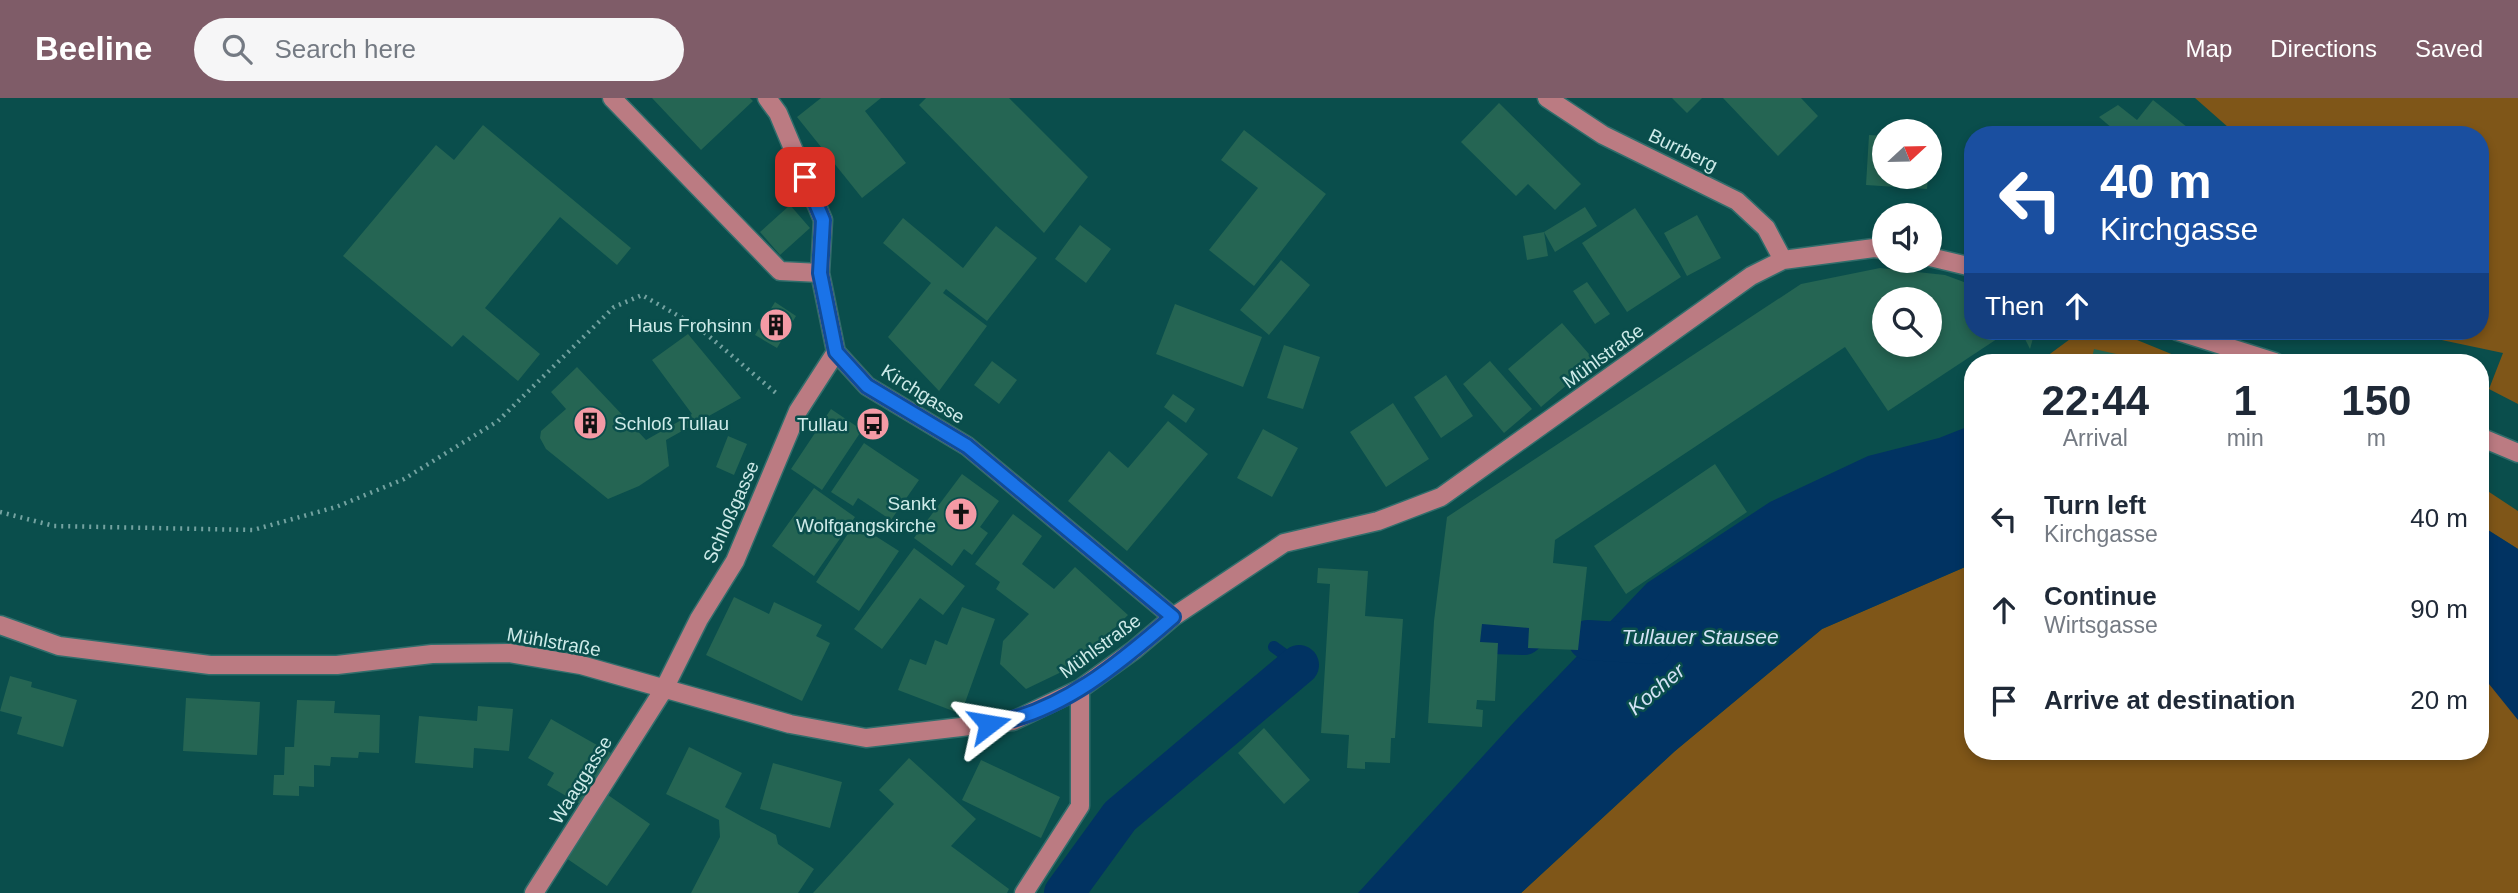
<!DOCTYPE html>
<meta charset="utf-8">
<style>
body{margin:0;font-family:Helvetica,sans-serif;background:#f6f6f7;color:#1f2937;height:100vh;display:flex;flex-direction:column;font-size:26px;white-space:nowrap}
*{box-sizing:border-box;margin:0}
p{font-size:23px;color:#747a83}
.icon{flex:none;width:38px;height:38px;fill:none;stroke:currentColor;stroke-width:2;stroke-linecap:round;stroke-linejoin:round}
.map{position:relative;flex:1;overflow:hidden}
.drawer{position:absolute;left:1964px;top:256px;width:525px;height:406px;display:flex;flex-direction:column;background:#fff;border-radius:28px;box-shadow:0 4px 10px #0003}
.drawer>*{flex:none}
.guide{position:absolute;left:1964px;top:28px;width:525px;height:214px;border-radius:28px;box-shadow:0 4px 10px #0003;background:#1a4fa0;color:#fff;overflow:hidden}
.needle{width:46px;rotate:68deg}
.controls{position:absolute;left:1872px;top:21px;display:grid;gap:14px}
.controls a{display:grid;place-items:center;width:70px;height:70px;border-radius:50%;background:#fff;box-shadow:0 4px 10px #0003;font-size:35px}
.pin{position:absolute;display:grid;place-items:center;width:60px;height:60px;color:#fff;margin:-30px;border-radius:14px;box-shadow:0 4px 10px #0006}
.me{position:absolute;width:77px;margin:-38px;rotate:76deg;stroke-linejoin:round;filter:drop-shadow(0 0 5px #0008)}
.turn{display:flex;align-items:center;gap:24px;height:147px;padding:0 21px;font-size:32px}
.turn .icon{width:91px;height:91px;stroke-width:2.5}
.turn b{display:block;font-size:49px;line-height:60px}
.then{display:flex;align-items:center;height:66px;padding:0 21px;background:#0003;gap:14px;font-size:26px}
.eta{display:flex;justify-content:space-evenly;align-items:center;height:119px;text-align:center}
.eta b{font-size:42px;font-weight:800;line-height:49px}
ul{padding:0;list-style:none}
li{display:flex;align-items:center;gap:21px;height:91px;padding:0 21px}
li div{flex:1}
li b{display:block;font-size:26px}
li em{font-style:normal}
header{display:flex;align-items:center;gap:42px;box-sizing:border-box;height:98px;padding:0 35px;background:#7f5c68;color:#fff}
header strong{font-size:33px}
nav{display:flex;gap:38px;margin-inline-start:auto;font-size:24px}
.search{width:490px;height:63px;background:#f6f6f7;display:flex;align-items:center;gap:18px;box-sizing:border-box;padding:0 24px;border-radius:38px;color:#747a83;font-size:26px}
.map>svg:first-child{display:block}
.green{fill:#7f5618}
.water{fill:#013362}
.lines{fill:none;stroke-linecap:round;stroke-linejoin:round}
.stream{stroke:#013362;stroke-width:12}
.canal{stroke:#013362;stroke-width:40}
.building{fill:#256553;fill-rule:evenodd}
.minor-casing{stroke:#316d6b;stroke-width:21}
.path{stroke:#73a2a0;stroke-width:4.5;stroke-dasharray:2 5;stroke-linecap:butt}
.minor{stroke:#bb7b82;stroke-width:18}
.route-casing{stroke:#114b97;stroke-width:18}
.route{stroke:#1a73e8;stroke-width:12}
.labels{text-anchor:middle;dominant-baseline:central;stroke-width:5;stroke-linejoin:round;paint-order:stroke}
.street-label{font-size:19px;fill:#ceebe9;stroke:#0a4e4c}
.poi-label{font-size:19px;fill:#ceebe9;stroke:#0a4e4c;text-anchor:end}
.water-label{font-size:21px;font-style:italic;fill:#d4e3f6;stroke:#0a4e4c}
</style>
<header>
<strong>Beeline</strong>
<div class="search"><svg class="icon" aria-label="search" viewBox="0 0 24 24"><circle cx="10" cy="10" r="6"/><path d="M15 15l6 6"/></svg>Search here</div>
<nav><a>Map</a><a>Directions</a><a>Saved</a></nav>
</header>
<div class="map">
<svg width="2518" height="795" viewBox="0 0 2518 795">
<rect width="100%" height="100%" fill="#0a4e4c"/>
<path class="green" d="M2195,0H2518V306L2489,291L2503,255L2399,233H2480V37H2237Z
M2081,233H2115L2191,264H2039Z
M2480,388L2518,413V451L2480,427Z
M1972,466V653H2480V504L2518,525V795H1521L1675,653L1822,531Z"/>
<path class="water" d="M1972,327V466L1822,531L1675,653L1521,795H1358L1515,623L1647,485L1770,404L1868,358L1939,340Z
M2480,427L2518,451V622L2489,586L2480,582Z"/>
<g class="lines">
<path class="stream" d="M1274,549L1299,567"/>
<path class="canal" d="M1492,536L1524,537
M1588,542L1652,546
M1064,795L1120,718L1299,567"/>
</g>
<path class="building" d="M652,0H750L753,3L701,52Z
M821,0H881L865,13L906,65L862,100L797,19Z
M926,0H1009L1088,79L1044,135L919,7Z
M1672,0H1702L1687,15Z
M1723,0H1801L1818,18L1778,58Z
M2153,2L2197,37H2120L2099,19L2118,7L2137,22Z
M1499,5L1581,86L1555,112L1528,86L1516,98L1461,44Z
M483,27L631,150L617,167L560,119L485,210L540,256L518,283L463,237L452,249L343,158L436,47L454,62Z
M1244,32L1326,96L1254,188L1209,152L1258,90L1221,62Z
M1869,37L1885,38V79H1928L1927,91L1866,87Z
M790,107L810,130L780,157L760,134Z
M1585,109L1597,128L1555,154L1544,134L1548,158L1527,162L1523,138L1544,134Z
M1635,110L1681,179L1627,214L1582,145Z
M1697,117L1721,160L1687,178L1664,135Z
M903,120L963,170L996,128L1037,160L987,223L946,191L943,195L987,228L939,293L888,239L931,185L883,145Z
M1080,127L1111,151L1086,185L1055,161Z
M1281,162L1310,187L1269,237L1240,212Z
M1880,170L1945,177L1972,187V233H2009L1888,313L1845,249L1555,442L1553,465L1587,469L1578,552L1528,550L1529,530L1482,526L1480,544L1498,545L1495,603L1477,602L1476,611L1483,612L1482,629L1428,625L1434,523L1447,419L1801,186ZM1885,201H1930V247H1885Z
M1587,184L1610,216L1595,226L1573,193Z
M775,204L796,218L777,250L755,237Z
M1175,206L1262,239L1243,289L1156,256Z
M1562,225L1595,263L1541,309L1508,271Z
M2021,233H2035L2030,251Z
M688,236L741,300L666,342L669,368L639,388L608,401L546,351L540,340L541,333L566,311L551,294L577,269L646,342L692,316L652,262Z
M1284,247L1320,259L1303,311L1267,300Z
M2094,251L2134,260L2133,264H2091Z
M992,263L1017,282L999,306L974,287Z
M1490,263L1532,311L1504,335L1463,286Z
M1446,277L1473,318L1441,340L1414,299Z
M1173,296L1195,311L1186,325L1164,309Z
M1393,305L1429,361L1386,389L1350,334Z
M831,311L862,332L822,392L791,371Z
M1168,323L1208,356L1127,453L1068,403L1109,353L1128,370Z
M1263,331L1298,350L1272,399L1237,380Z
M728,338L747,346L734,377L716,369Z
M864,345L919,382L891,422L858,400L853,408L831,394Z
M1715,366L1747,414L1626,496L1594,448Z
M962,376L999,403L980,429L988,435L972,457L964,451L952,468L914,440Z
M814,390L855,419L814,478L772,448Z
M1013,416L1042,438L1022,466L1054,491L1075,469L1128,517L1078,566L1026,591L1000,566L1003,543L1029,516L996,491L1000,484L975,466Z
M855,425L899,453L859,513L816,484Z
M914,450L965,488L943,517L920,500L882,551L854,531Z
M1318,470L1368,473L1365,518L1403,521L1395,640H1391L1390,665L1365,664V671L1347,670L1349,637L1321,635L1330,486L1317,485Z
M734,499L769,516L774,504L822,527L816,538L830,545L802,603L706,557Z
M962,509L995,521L961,616L898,592L910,561L926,567L935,542L947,547Z
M10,578L32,584L31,589L77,602L63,649L17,636L22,619L0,613Z
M186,600L260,604L257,657L183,653Z
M297,602L335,603L334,615L380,617L379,655L359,654L358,660L331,659L330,668L314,667V689L299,688V698L273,697L274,677H284L285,649H294Z
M478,608L513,611L509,653L474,650L473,670L415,665L419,618L477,623Z
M551,621L611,655L582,707L547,687L554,675L528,660Z
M1264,630L1310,682L1284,706L1238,655Z
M689,649L742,675L725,709L776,737L778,746L814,771L798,795H691L720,739L719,722L666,696Z
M909,660L976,721L951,748L1009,791L1007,795H813L894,706L879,692Z
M981,662L1060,699L1041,740L962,702Z
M773,665L842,684L830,730L760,711Z
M608,697L650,726L607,788L566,760Z"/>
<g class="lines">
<defs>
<path id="minor" d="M612,0L780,173L820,175
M767,0L778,15L823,122L820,175L836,254L867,288L967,348L1173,519
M1547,0L1603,37L1737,103L1766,130L1783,162
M1930,159L1972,169
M2177,233L2275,264
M2480,339L2518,355
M0,527L59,548L210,567H337L432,556L509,555L581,567L790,626L866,640L1013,623L1080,591L1134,552L1173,519L1284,445L1378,423L1441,399L1751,178L1783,162L1874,150L1885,152
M534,795L664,591L699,521L735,463L798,313L836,254
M1024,795L1080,708V591"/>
</defs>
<use href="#minor" class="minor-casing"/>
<path class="path" d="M0,414L54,428L253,432L336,409L404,381L498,323L614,209L642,197L698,229L776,295"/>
<use href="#minor" class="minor"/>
</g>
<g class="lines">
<defs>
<path id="route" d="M805,79L823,122L820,175L836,254L867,288L967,348L1173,519C1121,564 1060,616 989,626"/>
</defs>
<use href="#route" class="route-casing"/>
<use href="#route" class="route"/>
</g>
<defs>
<symbol id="building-disc" viewBox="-11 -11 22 22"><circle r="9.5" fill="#f49aa5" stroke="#0a4e4c"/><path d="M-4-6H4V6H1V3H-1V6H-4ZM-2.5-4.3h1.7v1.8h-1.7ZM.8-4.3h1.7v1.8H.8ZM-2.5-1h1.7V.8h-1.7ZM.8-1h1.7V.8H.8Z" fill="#111"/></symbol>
<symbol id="bus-disc" viewBox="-11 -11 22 22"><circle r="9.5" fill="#f49aa5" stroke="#0a4e4c"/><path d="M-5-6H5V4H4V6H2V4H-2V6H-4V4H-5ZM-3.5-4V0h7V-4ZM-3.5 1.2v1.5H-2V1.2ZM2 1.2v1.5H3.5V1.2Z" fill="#111"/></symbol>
<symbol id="church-disc" viewBox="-11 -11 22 22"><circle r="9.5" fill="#f49aa5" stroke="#0a4e4c"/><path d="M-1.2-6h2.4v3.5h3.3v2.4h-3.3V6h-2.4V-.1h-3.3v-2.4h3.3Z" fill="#111"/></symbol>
</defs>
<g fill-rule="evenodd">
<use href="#building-disc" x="757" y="208" width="38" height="38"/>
<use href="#building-disc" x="571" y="306" width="38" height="38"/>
<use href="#bus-disc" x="854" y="307" width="38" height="38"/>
<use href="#church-disc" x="942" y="397" width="38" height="38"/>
</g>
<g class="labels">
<g class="street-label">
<text transform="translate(1683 52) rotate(26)">Burrberg</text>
<text transform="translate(1603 258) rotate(-36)">Mühlstraße</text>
<text transform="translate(923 296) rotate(32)">Kirchgasse</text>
<text transform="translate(731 414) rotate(-66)">Schloßgasse</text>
<text transform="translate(554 544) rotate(10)">Mühlstraße</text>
<text transform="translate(1100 548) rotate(-36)">Mühlstraße</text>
<text transform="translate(581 682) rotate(-58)">Waaggasse</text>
</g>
<g class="poi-label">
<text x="752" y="227">Haus Frohsinn</text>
<text x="614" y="325" text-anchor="start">Schloß Tullau</text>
<text x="848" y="326">Tullau</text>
<text x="936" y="405">Sankt<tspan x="936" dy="22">Wolfgangskirche</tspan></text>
</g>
<g class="water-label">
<text x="1700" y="538">Tullauer Stausee</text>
<text transform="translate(1656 591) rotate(-40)">Kocher</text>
</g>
</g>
</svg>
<div class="controls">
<a><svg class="needle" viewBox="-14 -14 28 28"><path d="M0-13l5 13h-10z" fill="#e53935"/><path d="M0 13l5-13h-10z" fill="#747a83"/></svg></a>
<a><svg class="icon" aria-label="sound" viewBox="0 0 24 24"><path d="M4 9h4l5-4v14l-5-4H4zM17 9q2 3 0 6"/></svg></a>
<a><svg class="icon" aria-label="search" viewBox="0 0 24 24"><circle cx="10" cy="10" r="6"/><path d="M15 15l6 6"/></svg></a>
</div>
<div class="pin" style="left:805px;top:79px;background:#d93025"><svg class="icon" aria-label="arrive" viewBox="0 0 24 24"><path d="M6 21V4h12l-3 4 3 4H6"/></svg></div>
<svg class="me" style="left:989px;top:626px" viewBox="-20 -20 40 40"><path d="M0-17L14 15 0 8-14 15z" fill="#1a73e8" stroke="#fff" stroke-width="4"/></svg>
<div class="guide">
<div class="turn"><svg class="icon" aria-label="left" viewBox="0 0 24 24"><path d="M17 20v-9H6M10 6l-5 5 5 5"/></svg><div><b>40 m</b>Kirchgasse</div></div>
<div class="then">Then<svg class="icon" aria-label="ahead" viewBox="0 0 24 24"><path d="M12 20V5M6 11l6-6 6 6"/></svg></div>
</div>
<section class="drawer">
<div class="eta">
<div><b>22:44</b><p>Arrival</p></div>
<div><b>1</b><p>min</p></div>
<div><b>150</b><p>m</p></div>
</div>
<ul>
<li><svg class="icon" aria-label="left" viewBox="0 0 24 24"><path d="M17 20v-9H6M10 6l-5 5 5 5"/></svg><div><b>Turn left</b><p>Kirchgasse</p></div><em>40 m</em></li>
<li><svg class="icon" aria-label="ahead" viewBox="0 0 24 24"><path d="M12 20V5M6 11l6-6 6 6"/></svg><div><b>Continue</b><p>Wirtsgasse</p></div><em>90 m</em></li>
<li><svg class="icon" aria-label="arrive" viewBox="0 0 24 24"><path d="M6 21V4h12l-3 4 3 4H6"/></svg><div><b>Arrive at destination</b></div><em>20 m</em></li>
</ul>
</section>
</div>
